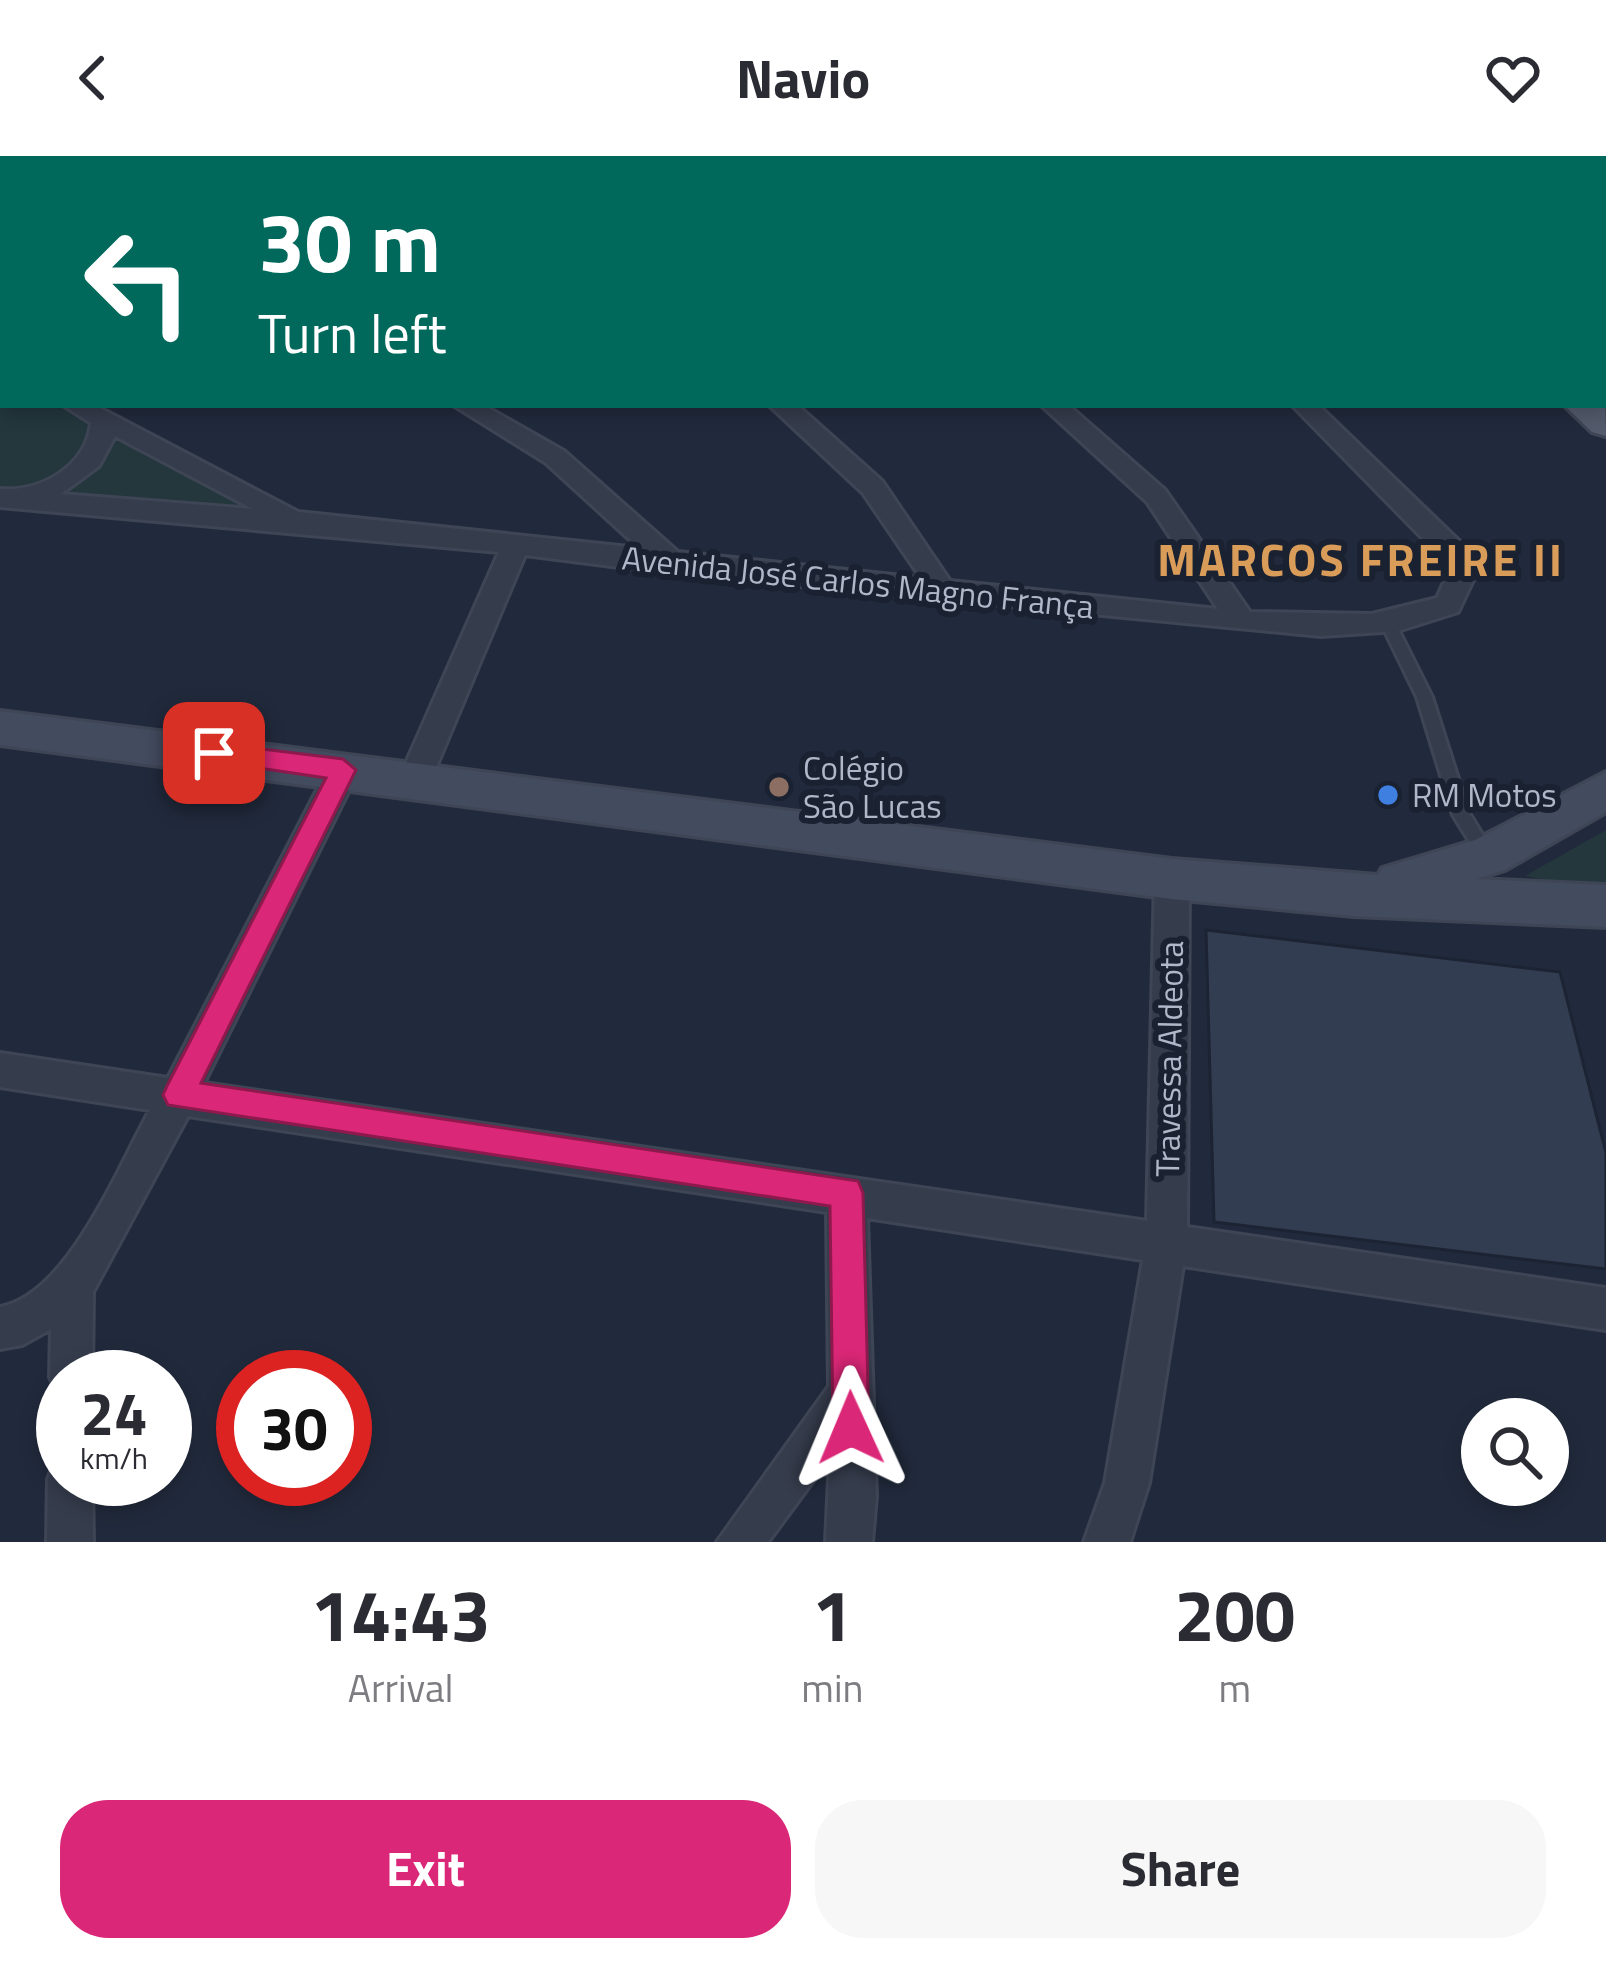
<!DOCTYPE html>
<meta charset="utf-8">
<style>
body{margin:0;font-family:"Titillium Web",sans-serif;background:#f7f7f7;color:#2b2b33;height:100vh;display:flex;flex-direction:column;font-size:45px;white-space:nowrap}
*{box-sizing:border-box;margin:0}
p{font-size:39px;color:#7c7c81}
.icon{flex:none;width:66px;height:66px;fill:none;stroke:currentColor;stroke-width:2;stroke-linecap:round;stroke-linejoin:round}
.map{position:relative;height:1386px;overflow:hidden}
.drawer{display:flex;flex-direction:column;background:#fff;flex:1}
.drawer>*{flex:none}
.banner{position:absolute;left:0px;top:0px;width:1608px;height:252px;box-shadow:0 6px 18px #0003;background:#00695c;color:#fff;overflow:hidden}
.controls{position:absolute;left:1461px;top:1242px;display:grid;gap:24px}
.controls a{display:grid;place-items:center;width:108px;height:108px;border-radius:50%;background:#fff;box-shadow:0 6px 18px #0003;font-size:60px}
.speed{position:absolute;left:36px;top:1194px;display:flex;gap:24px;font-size:60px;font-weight:700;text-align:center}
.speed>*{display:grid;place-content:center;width:156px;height:156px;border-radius:50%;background:#fff;box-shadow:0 6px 18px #0003;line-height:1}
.speed small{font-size:30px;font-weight:400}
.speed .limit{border:18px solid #d22;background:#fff;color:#111}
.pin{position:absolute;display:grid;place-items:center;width:102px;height:102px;color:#fff;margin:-51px;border-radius:24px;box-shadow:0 6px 18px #0006}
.me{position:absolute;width:132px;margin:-66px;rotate:359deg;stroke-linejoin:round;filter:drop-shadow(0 0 9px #0008)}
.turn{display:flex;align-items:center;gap:42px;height:252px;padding:0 60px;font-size:54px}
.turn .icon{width:156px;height:156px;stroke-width:2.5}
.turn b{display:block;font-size:84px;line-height:102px}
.eta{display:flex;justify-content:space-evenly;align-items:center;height:204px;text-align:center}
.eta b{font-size:72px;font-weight:700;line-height:84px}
.primary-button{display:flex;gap:24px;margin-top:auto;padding:24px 60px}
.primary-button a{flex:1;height:138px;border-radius:48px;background:#db2777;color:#fff;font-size:48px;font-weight:700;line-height:138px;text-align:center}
.primary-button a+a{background:#f7f7f7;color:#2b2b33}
header{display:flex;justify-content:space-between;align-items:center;height:156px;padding:0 60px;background:#fff;font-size:54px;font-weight:700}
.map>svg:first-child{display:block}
.green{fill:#23373d}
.building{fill:#333d52;stroke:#1c2333;stroke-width:3}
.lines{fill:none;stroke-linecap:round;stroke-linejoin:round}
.lane-casing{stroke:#3e4555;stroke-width:6}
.street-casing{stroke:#3e4555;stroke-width:6}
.secondary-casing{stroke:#3e4555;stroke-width:6}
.primary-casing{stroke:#3e4555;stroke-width:6}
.lane{fill:#353c4c;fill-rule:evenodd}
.street{fill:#353c4c;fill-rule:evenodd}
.secondary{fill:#434b5f;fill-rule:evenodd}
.primary{fill:#535b6c;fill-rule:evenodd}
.route{fill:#db2777;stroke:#8e194d;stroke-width:3}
.education-dot{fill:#8d6e63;stroke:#1a2131;stroke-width:4.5}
.shop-dot{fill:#3f7fe0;stroke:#1a2131;stroke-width:4.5}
.labels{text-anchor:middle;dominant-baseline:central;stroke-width:12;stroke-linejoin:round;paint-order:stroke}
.street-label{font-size:33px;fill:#b0b7c8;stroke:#1a2131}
.poi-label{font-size:33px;fill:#b0b7c8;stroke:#1a2131;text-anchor:start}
.district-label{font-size:45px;font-weight:bold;letter-spacing:3px;fill:#d99d59;stroke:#1a2131}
</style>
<header><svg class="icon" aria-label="back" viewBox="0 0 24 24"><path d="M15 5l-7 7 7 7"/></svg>Navio<svg class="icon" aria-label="heart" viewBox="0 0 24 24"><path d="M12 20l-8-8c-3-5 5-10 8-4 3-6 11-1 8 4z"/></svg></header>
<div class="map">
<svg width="1606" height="1386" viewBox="0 0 1606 1386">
<rect width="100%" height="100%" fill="#212a3c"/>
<path class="green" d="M0,215L3,249H61L94,267C87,313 44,338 0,334Z
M111,282L258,353L47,339C72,326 106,313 111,282Z
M1606,674V735L1525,720Z"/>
<path class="building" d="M1206,774L1560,816L1606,997V1113L1214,1066Z"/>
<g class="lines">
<defs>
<path id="lane" d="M1388,462L1393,463L1432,541L1469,657L1495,699L1493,704H1481L1453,659L1417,541L1381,467Z"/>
<path id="street" d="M210,0H236L208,3Z
M529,0H556L558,3H531Z
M857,0H884L886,3H859Z
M979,0H1001L977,3Z
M1503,0H1527L1529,3H1505Z
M1605,41H1606V54H1605Z
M0,203L3,204V219L0,218Z
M63,249H94L298,356L639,392L546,307L453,249H483L564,295L678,396L921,422L863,337L769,249H797L882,325L950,425L1218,453L1147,346L1041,249H1068L1165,334L1250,456L1372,458L1437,442L1446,422L1438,398L1292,249H1318L1461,387L1474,422L1458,456L1398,475L1321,480L675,418L525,399L431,623L415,635L399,623L499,396L0,351V333C41,336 86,311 91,267ZM115,280L253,353L61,338L99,310Z
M343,602L359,614L204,927L1147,1065L1155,723L1160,713H1184L1189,723L1187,1071L1606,1132V1174L1183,1110L1149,1327L1130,1386H1084L1105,1327L1143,1104L867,1062L876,1340L872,1386H826L830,1302L768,1386H717L829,1230L827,1056L188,960L93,1136L92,1221H63V1239L56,1236L50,1221L51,1173L22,1189L0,1193V1151C68,1139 118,1011 150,954L0,931V897L168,922L332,605Z
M63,1303V1323H92L93,1386H47L48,1323L54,1307Z"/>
<path id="secondary" d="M0,555L1172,703L1378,719L1382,712L1475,684L1606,616V656L1505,714L1476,723L1606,729V771L1354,760L1172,743L0,589Z"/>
<path id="primary" d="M1157,0H1192L1194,3H1159Z
M1254,0H1288L1290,3H1256Z
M1605,188H1606V211H1605Z
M1605,248L1606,280L1592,276L1564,249Z"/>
</defs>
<use href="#lane" class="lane-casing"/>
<use href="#street" class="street-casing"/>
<use href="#secondary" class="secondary-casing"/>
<use href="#primary" class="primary-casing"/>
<use href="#lane" class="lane"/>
<use href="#street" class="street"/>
<use href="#secondary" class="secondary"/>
<use href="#primary" class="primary"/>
</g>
<path class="route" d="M214,587L343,603L356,614L201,927L858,1025L863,1037L869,1272L864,1285L851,1290L838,1285L833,1272L830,1050L168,949L163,939L168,928L326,622L205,604L201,597Z"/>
<circle class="education-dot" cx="779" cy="631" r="12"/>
<circle class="shop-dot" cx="1388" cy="639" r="12"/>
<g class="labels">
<g class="street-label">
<text transform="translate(858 426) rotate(6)">Avenida José Carlos Magno França</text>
<text transform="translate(1169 903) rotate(-89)">Travessa Aldeota</text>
</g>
<g class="poi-label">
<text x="803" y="612">Colégio<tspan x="803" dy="38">São Lucas</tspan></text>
<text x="1412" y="639">RM Motos</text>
</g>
<g class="district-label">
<text x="1361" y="403">MARCOS FREIRE II</text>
</g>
</g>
</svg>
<div class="controls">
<a><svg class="icon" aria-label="search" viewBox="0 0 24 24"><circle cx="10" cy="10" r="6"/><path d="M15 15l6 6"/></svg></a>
</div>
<div class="speed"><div>24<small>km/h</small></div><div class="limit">30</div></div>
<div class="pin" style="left:214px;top:597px;background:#d93025"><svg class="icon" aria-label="arrive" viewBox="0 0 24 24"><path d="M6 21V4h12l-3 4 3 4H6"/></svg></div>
<svg class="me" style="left:851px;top:1272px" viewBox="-20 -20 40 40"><path d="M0-17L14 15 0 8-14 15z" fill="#db2777" stroke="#fff" stroke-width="4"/></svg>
<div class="banner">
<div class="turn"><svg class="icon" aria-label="left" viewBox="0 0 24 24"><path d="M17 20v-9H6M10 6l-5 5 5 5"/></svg><div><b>30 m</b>Turn left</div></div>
</div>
</div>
<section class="drawer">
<div class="eta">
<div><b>14:43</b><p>Arrival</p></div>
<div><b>1</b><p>min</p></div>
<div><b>200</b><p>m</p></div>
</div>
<div class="primary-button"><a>Exit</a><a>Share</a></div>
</section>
